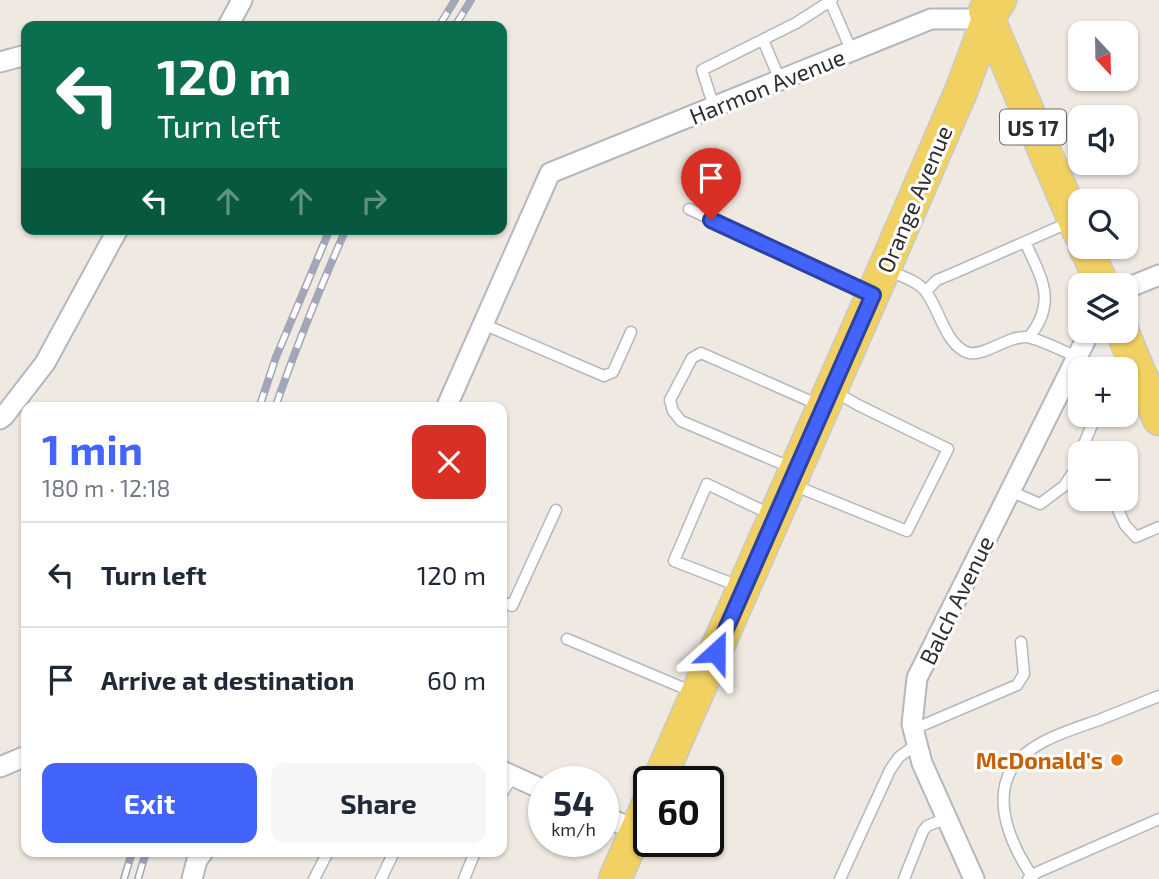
<!DOCTYPE html>
<meta charset="utf-8">
<style>
body{margin:0;font-family:"Exo 2",sans-serif;background:#f6f6f7;color:#1f2937;height:100vh;display:flex;flex-direction:column;font-size:26px;white-space:nowrap}
*{box-sizing:border-box;margin:0}
p{font-size:23px;color:#747a83}
.icon{flex:none;width:38px;height:38px;fill:none;stroke:currentColor;stroke-width:2;stroke-linecap:round;stroke-linejoin:round}
.map{position:relative;flex:1;overflow:hidden}
.details{position:absolute;left:21px;top:402px;width:486px;height:455px;display:flex;flex-direction:column;background:#fff;border-radius:14px;box-shadow:0 2px 5px #0004}
.details>*{flex:none}
.guide{position:absolute;left:21px;top:21px;width:486px;height:214px;border-radius:14px;box-shadow:0 2px 5px #0004;background:#0b6e4f;color:#fff;overflow:hidden}
.needle{width:46px;rotate:158deg}
.controls{position:absolute;left:1068px;top:21px;display:grid;gap:14px}
.controls a{display:grid;place-items:center;width:70px;height:70px;border-radius:14px;background:#fff;box-shadow:0 2px 5px #0004;font-size:35px}
.speed{position:absolute;left:528px;top:766px;display:flex;gap:14px;font-size:35px;font-weight:700;text-align:center}
.speed>*{display:grid;place-content:center;width:91px;height:91px;border-radius:50%;background:#fff;box-shadow:0 2px 5px #0004;line-height:1}
.speed small{font-size:18px;font-weight:400}
.speed .limit{border:4px solid #111;border-radius:10px;background:#fff;color:#111}
.pin{position:absolute;display:grid;place-items:center;width:60px;height:60px;color:#fff;margin:-72px -30px;border-radius:50% 50% 50% 0;rotate:-45deg;box-shadow:0 0 7px #0007}
.pin .icon{rotate:45deg}
.me{position:absolute;width:77px;margin:-38px;rotate:24deg;stroke-linejoin:round;filter:drop-shadow(0 0 5px #0008)}
.turn{display:flex;align-items:center;gap:24px;height:147px;padding:0 21px;font-size:32px}
.turn .icon{width:91px;height:91px;stroke-width:2.5}
.turn b{display:block;font-size:49px;line-height:60px}
.lanes{display:flex;align-items:center;height:66px;padding:0 21px;background:#0003;justify-content:center;gap:35px;direction:ltr}
.lanes .off{opacity:.35}
.round{display:grid;place-items:center;flex:none;width:74px;height:74px;border-radius:14px;background:#f6f6f7}
.overview{display:flex;align-items:center;justify-content:space-between;height:119px;padding:0 21px}
h1{font-size:42px;font-weight:700;line-height:52px;color:#4264fb}
.action{display:flex;gap:14px;margin-top:auto;padding:14px 21px}
.action a{flex:1;height:80px;border-radius:14px;background:#4264fb;color:#fff;font-size:28px;font-weight:700;line-height:80px;text-align:center}
.action a+a{background:#f6f6f7;color:#1f2937}
ul{padding:0;list-style:none}
li{display:flex;align-items:center;gap:21px;height:105px;padding:0 21px;border-top:2px solid #e0e1e3}
li div{flex:1}
li b{display:block;font-size:26px}
li em{font-style:normal}
.map>svg:first-child{display:block}
.lines{fill:none;stroke-linecap:round;stroke-linejoin:round}
.lane-casing{stroke:#b4b7c1;stroke-width:13}
.street-casing{stroke:#b4b7c1;stroke-width:23}
.primary-casing{stroke:#c9c9c9;stroke-width:35}
.lane{stroke:#fff;stroke-width:10}
.street{stroke:#fff;stroke-width:19}
.primary{stroke:#f2d163;stroke-width:32}
.rail-casing{stroke:#a3a6b8;stroke-width:8}
.rail{stroke:#fff;stroke-width:5;stroke-dasharray:16;stroke-linecap:butt}
.route-casing{stroke:#2b41a3;stroke-width:18}
.route{stroke:#4264fb;stroke-width:12}
.food-dot{fill:#e8710a;stroke:#fff;stroke-width:2.5}
.labels{text-anchor:middle;dominant-baseline:central;stroke-width:6;stroke-linejoin:round;paint-order:stroke}
.shield{fill:#fff;stroke:#6d6d6d;stroke-width:2}
.shield-label{font-size:21px;font-weight:bold;fill:#2e2e2e}
.street-label{font-size:23px;fill:#2e2e2e;stroke:#fff}
.food-label{font-size:23px;font-weight:bold;fill:#c56008;stroke:#fff;text-anchor:end}
</style>
<div class="map">
<svg width="1159" height="879" viewBox="0 0 1159 879">
<rect width="100%" height="100%" fill="#efe9e1"/>
<g class="lines">
<defs>
<path id="lane" d="M830,1L852,52
M763,40L780,80
M714,107L702,70L796,23L832,0
M689,209L869,293
M1025,242C1041,277 1058,302 1029,337
M889,271C901,276 918,281 926,292C939,308 946,347 969,353C985,356 1008,336 1026,337C1038,338 1065,352 1077,357
M926,291L937,280L954,273L1070,222
M483,324L604,376L613,372L631,332
M1080,453L1092,425
M792,468L681,421L673,411L670,400L692,358L701,353L819,405
M793,485L907,531L948,449L858,405L834,391
M1010,491L1040,504L1064,486L1072,474L1080,471
M1113,499L1125,525L1136,537L1159,527
M741,587L674,561L707,484L772,515
M502,602L512,606L556,510
M567,639L693,692
M914,729L1017,685L1024,674L1021,642
M502,793L513,776
M1032,876C1013,848 992,804 1011,770C1027,742 1071,730 1099,720C1119,712 1139,704 1159,696
M314,879L328,852
M381,879L394,852
M464,879L475,852
M840,879L890,770L899,757L917,744
M904,879L923,831L927,826L947,818
M1028,879L1038,872L1159,819"/>
<path id="street" d="M228,26L242,0
M0,62L26,55
M1125,289L1159,275
M446,408L550,173L931,19H988
M0,419L4,416L45,363L118,229
M0,767L26,756
M502,771L544,790
M604,816L637,831
M192,879L197,860L203,852
M974,879L922,763L912,724L917,678L1090,331"/>
<path id="primary" d="M985,11L1080,234
M1085,247L1103,285
M1122,331L1159,419
M658,782L888,260L962,89L988,19L1000,0
M615,879L649,802"/>
</defs>
<use href="#lane" class="lane-casing"/>
<use href="#street" class="street-casing"/>
<use href="#primary" class="primary-casing"/>
<use href="#lane" class="lane"/>
<use href="#street" class="street"/>
<use href="#primary" class="primary"/>
<defs>
<path id="rail" d="M439,26L455,0
M455,26L471,0
M259,408L276,357L330,229
M275,408C296,347 320,288 346,229
M124,879L132,852
M138,879L146,852"/>
</defs>
<use href="#rail" class="rail-casing"/>
<use href="#rail" class="rail"/>
</g>
<g class="lines">
<defs>
<path id="route" d="M711,220L873,295L716,652"/>
</defs>
<use href="#route" class="route-casing"/>
<use href="#route" class="route"/>
</g>
<circle class="food-dot" cx="1117" cy="760" r="7"/>
<g class="labels">
<rect class="shield" x="1000" y="109.5" width="66" height="35" rx="5"/>
<g class="shield-label">
<text x="1033" y="127">US 17</text>
</g>
<g class="street-label">
<text transform="translate(767 86) rotate(-22)">Harmon Avenue</text>
<text transform="translate(914 199) rotate(-67)">Orange Avenue</text>
<text transform="translate(956 600) rotate(-64)">Balch Avenue</text>
</g>
<g class="food-label">
<text x="1103" y="760">McDonald's</text>
</g>
</g>
</svg>
<div class="controls">
<a><svg class="needle" viewBox="-14 -14 28 28"><path d="M0-13l5 13h-10z" fill="#e53935"/><path d="M0 13l5-13h-10z" fill="#747a83"/></svg></a>
<a><svg class="icon" aria-label="sound" viewBox="0 0 24 24"><path d="M4 9h4l5-4v14l-5-4H4zM17 9q2 3 0 6"/></svg></a>
<a><svg class="icon" aria-label="search" viewBox="0 0 24 24"><circle cx="10" cy="10" r="6"/><path d="M15 15l6 6"/></svg></a>
<a><svg class="icon" aria-label="layers" viewBox="0 0 24 24"><path d="M12 4l9 5-9 5-9-5zM3 14l9 5 9-5"/></svg></a>
<a>+</a>
<a>−</a>
</div>
<div class="speed"><div>54<small>km/h</small></div><div class="limit">60</div></div>
<div class="pin" style="left:711px;top:220px;background:#d93025"><svg class="icon" aria-label="arrive" viewBox="0 0 24 24"><path d="M6 21V4h12l-3 4 3 4H6"/></svg></div>
<svg class="me" style="left:716px;top:652px" viewBox="-20 -20 40 40"><path d="M0-17L14 15 0 8-14 15z" fill="#4264fb" stroke="#fff" stroke-width="4"/></svg>
<div class="guide">
<div class="turn"><svg class="icon" aria-label="left" viewBox="0 0 24 24"><path d="M17 20v-9H6M10 6l-5 5 5 5"/></svg><div><b>120 m</b>Turn left</div></div>
<div class="lanes"><svg class="icon" aria-label="left" viewBox="0 0 24 24"><path d="M17 20v-9H6M10 6l-5 5 5 5"/></svg><svg class="icon off" aria-label="ahead" viewBox="0 0 24 24"><path d="M12 20V5M6 11l6-6 6 6"/></svg><svg class="icon off" aria-label="ahead" viewBox="0 0 24 24"><path d="M12 20V5M6 11l6-6 6 6"/></svg><svg class="icon off" aria-label="right" viewBox="0 0 24 24"><path d="M7 20v-9h11M14 6l5 5-5 5"/></svg></div>
</div>
<section class="details">
<div class="overview"><div><h1>1 min</h1><p>180 m · 12:18</p></div><a class="round" style="background:#d93025;color:#fff"><svg class="icon" aria-label="close" viewBox="0 0 24 24"><path d="M6 6l12 12M18 6L6 18"/></svg></a></div>
<ul>
<li><svg class="icon" aria-label="left" viewBox="0 0 24 24"><path d="M17 20v-9H6M10 6l-5 5 5 5"/></svg><div><b>Turn left</b></div><em>120 m</em></li>
<li><svg class="icon" aria-label="arrive" viewBox="0 0 24 24"><path d="M6 21V4h12l-3 4 3 4H6"/></svg><div><b>Arrive at destination</b></div><em>60 m</em></li>
</ul>
<div class="action"><a>Exit</a><a>Share</a></div>
</section>
</div>
